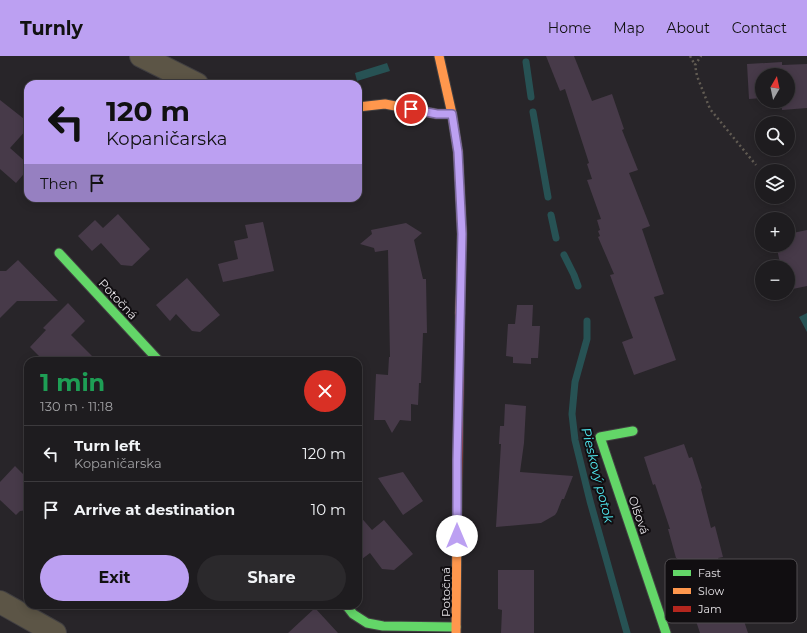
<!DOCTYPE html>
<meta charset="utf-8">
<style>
body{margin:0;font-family:Montserrat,sans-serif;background:#2b292c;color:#f1f3f6;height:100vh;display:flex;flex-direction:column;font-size:15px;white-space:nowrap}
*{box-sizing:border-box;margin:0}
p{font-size:13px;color:#a1a1a4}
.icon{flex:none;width:22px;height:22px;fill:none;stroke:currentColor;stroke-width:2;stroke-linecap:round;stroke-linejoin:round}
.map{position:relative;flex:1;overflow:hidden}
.sheet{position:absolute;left:24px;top:301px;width:338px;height:252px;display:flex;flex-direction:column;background:#1e1c1f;border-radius:12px;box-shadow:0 2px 10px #0003,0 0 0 1px #3c3a3d}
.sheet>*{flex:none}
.top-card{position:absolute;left:24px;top:24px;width:338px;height:122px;border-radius:12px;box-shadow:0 2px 10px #0003,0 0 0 1px #3c3a3d;background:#bca0f2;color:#111;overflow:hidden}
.needle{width:26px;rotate:9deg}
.controls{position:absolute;left:755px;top:12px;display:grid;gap:8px}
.controls a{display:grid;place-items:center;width:40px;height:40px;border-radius:50%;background:#1e1c1f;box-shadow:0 2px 10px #0003,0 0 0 1px #3c3a3d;font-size:20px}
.pin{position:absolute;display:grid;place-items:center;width:34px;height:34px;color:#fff;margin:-17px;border:2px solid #fff;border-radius:50%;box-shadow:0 1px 4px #0007}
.me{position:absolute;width:44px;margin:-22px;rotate:0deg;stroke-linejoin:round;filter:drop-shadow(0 0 3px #0008)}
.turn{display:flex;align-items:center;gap:14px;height:84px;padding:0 16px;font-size:18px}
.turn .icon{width:52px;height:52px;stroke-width:2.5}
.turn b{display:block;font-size:28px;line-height:34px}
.then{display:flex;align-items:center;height:38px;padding:0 16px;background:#0003;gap:8px;font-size:15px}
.round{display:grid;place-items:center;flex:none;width:42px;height:42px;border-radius:21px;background:#2b292c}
.overview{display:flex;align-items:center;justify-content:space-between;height:68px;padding:0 16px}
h1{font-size:24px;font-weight:700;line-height:30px;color:#1e9e55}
.primary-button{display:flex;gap:8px;margin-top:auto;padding:8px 16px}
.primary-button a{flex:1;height:46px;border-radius:24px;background:#bca0f2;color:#111;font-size:16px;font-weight:700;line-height:46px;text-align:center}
.primary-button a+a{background:#2b292c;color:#f1f3f6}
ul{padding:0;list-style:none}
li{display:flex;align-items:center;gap:12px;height:56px;padding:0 16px;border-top:1px solid #3c3a3d}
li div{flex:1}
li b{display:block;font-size:15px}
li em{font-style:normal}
header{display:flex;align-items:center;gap:24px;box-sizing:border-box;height:56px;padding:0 20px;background:#bca0f2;color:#111}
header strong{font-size:19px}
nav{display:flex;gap:22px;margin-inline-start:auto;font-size:14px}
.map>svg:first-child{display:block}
.water{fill:#275254}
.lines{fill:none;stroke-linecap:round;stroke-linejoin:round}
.stream{stroke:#275254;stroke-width:7}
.building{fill:#473a49}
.street-casing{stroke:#424042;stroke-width:24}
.fast-casing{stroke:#424042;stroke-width:11}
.slow-casing{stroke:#424042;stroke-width:11}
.jam-casing{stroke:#424042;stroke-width:11}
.path{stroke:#625c53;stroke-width:2.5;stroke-dasharray:2 3;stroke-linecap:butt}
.street{stroke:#5c5546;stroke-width:22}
.fast{stroke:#63d668;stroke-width:9}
.slow{stroke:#ff974d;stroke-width:9}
.jam{stroke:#b3261e;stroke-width:9}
.route-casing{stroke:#7a689d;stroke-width:10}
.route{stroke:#bca0f2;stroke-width:7}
.labels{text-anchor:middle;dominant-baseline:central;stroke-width:4;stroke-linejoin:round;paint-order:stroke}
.street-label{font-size:12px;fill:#e3e0e4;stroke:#110e11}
.water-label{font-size:13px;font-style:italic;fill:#51e9f1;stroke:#110e11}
.key{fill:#110e11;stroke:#504d50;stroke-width:1}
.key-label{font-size:11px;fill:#e3e0e4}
</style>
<header>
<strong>Turnly</strong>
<nav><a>Home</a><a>Map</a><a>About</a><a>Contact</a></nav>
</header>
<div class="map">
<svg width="807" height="577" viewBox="0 0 807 577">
<rect width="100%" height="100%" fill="#282529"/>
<path class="water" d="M387,7L390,15L357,25L355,17Z
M807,257V276L799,261Z"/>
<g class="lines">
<path class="stream" d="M526,6L531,41
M533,56L548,141
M551,159L556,182
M564,199L574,219L578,230
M587,265V283L575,326L572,358L575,384L590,445L627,577"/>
</g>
<path class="building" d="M546,0H574L592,45L612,38L624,73L622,74L638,114L629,117L650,170L642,173L664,238L654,241L676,304L634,319L622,286L633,282L610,219L614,218L598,181L600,180L598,175L600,174L597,164L601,163L587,124L592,123L587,108L589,107L565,33L560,35Z
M782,6V9L807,8V52L782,54L781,45H788V19H762V42L749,43L747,8Z
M0,44L28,66V72L10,92L28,108V113L16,127L0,113Z
M118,158L150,193L132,210L121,209L101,187L92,195L78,180L95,164L103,172Z
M263,166L274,215L223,226L218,208L238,203L234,185L248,182L245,169Z
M406,167L422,177L414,184L423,223H426L427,277H423L421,327H419L418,349L411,348V365L400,364L392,377L385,364H374L376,318L388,319L389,301H390L388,194L375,196L374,192L360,188L372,178L371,174Z
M807,174V230L788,234V211H781L776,189H788V178Z
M18,204L58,245H17L0,262V215H6Z
M187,222L220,259L200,276L192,275L176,258L170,265L156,249Z
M68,247L85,265L71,279L97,305H44L30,291L46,274L43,272Z
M517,249H533L532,270H540L538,302H531V308L513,307V301L506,300L508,268H515Z
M505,348L526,350L524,387L520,416L573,420L564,443H562L557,456L555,459L541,467L496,471L501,388H499L500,370H504Z
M684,388L689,402L692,401L702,432L701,433L711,472L715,470L723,501L718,502L735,548L738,547L748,577H700L690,547L677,502H676L668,473H670L655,428L653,429L644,401Z
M15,410L28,423V454L20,455L16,459L0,444V426Z
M403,416L423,445L403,459L378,422Z
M358,458L372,474L384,464L413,498L394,514L382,513L370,497L358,506Z
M498,514H534V577H501L502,554L498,553Z
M315,552L338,577H288Z"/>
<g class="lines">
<defs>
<path id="street" d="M141,0L197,28
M0,546L55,577"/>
<path id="fast" d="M59,197L159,305
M633,375L600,381L666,577
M346,549L353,558L367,567L383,570L456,571"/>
<path id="slow" d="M439,0L452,58L458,96L462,178L460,257
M358,51L385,48L437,58H452
M456,577L457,464"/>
<path id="jam" d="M457,464L460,257"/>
</defs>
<use href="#street" class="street-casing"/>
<use href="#fast" class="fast-casing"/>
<use href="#slow" class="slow-casing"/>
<use href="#jam" class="jam-casing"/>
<path class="path" d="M690,0L695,9
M702,0H701L695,9L697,20L710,53L756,109"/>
<use href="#street" class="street"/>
<use href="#fast" class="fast"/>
<use href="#slow" class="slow"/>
<use href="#jam" class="jam"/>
</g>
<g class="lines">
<defs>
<path id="route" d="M411,53L437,58H452L458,96L462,178L457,404V480"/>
</defs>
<use href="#route" class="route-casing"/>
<use href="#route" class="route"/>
</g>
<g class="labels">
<g class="street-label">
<text transform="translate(118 243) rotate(47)">Potočná</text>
<text transform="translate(639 459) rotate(71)">Olšová</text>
<text transform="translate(445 536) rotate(-90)">Potočná</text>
</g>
<g class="water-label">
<text transform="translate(598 419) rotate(76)">Pieskový potok</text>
</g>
</g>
<rect x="665" y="503" width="132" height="64" rx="6" class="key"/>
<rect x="673" y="514" width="18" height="6" fill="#63d668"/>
<rect x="673" y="532" width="18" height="6" fill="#ff974d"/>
<rect x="673" y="550" width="18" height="6" fill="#b3261e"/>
<g class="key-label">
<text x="698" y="521">Fast</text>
<text x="698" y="539">Slow</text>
<text x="698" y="557">Jam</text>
</g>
</svg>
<div class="controls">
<a><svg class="needle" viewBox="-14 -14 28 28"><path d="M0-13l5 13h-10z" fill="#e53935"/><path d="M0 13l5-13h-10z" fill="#a1a1a4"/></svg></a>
<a><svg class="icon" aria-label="search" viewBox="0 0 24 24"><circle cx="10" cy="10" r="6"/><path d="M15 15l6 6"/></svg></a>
<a><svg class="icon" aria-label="layers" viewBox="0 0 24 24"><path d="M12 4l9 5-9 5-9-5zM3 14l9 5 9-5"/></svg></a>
<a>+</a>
<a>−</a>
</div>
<div class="pin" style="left:411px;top:53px;background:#d93025"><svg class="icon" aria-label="arrive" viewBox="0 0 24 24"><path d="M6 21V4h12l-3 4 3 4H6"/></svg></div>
<svg class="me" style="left:457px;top:480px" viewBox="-20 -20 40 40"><circle r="19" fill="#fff"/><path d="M0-13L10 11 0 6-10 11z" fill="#bca0f2"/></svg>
<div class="top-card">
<div class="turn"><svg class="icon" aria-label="left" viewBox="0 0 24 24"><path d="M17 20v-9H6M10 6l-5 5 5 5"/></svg><div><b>120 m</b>Kopaničarska</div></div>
<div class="then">Then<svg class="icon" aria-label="arrive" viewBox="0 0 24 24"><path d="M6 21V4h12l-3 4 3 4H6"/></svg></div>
</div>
<section class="sheet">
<div class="overview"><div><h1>1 min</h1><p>130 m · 11:18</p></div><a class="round" style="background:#d93025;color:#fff"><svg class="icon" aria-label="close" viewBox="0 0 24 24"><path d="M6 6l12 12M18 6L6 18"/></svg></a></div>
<ul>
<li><svg class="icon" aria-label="left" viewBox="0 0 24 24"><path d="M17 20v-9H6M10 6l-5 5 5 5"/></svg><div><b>Turn left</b><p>Kopaničarska</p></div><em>120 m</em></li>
<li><svg class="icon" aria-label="arrive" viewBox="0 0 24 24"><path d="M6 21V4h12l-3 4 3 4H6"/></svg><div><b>Arrive at destination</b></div><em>10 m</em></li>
</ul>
<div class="primary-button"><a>Exit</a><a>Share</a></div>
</section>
</div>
